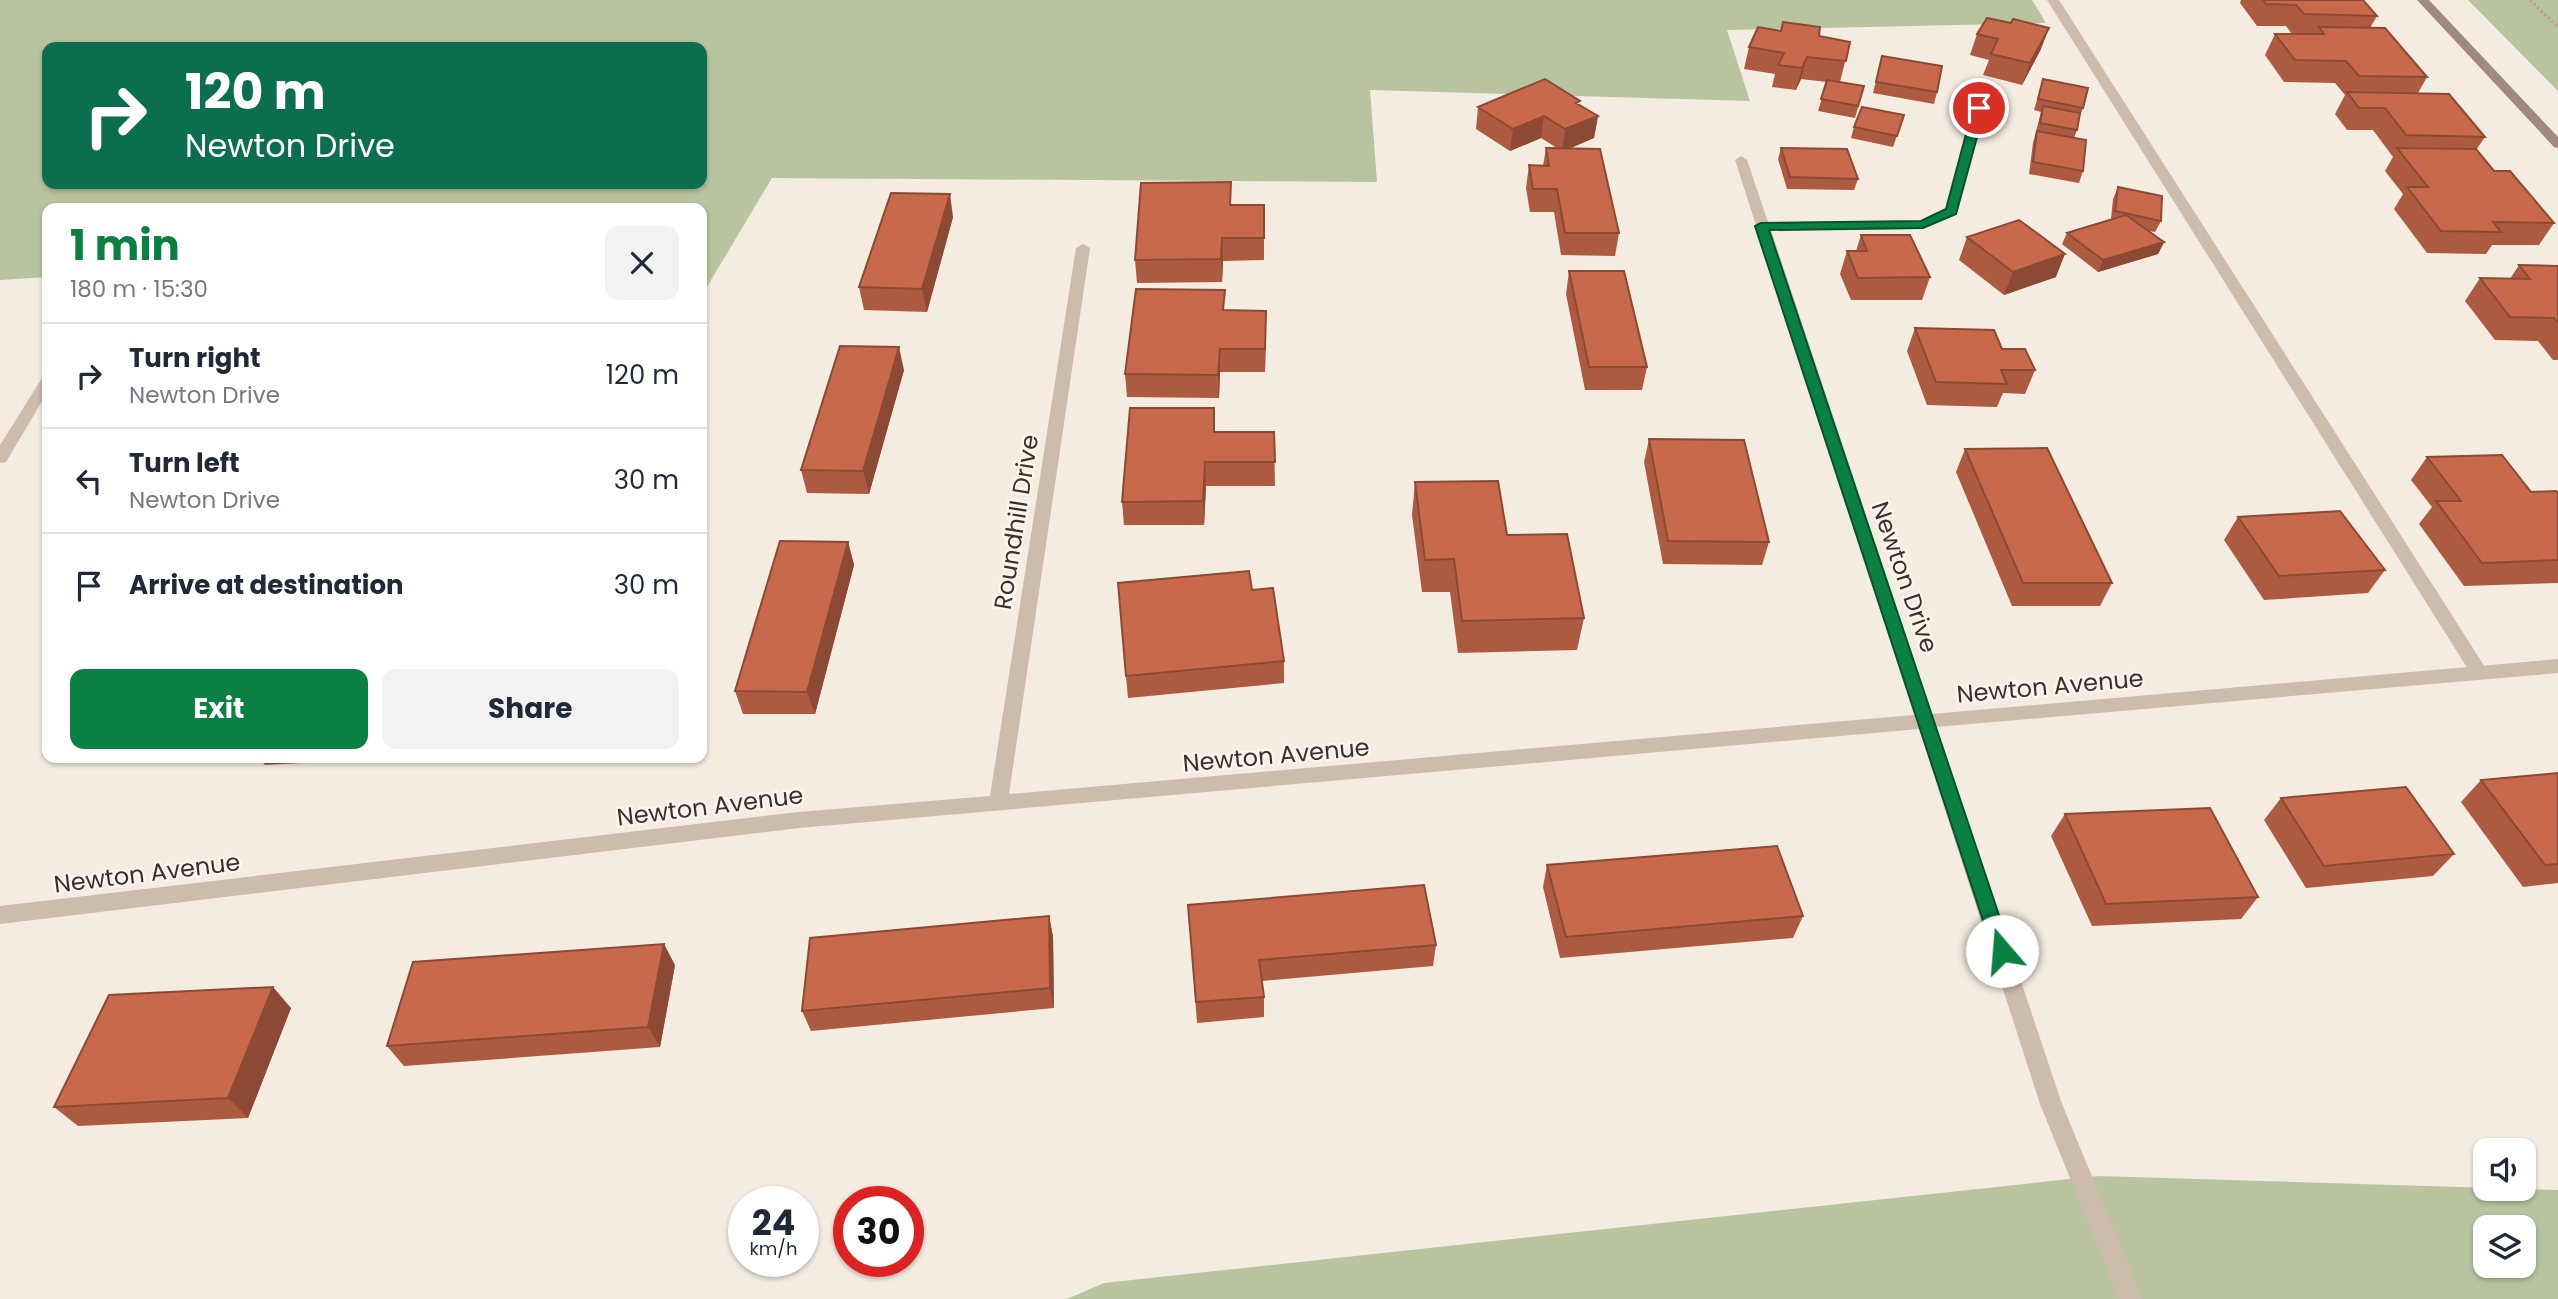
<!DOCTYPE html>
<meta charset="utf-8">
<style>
body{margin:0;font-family:Poppins,sans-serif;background:#f2f2f3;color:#1f2937;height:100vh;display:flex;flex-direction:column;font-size:26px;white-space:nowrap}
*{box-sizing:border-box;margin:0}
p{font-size:23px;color:#747a83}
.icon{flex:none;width:38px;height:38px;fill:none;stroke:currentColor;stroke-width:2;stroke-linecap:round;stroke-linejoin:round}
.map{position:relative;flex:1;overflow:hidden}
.drawer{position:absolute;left:42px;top:203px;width:665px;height:560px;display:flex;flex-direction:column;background:#fff;border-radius:14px;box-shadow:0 2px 5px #0004}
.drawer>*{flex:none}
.hud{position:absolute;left:42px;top:42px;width:665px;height:147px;border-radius:14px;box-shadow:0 2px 5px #0004;background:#0b6e4f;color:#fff;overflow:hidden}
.fabs{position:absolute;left:2473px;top:1138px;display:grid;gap:14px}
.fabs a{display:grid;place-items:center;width:63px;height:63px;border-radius:14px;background:#fff;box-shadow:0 2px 5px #0004;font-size:35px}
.speed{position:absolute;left:728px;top:1186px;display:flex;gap:14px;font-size:35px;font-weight:700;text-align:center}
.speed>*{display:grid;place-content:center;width:91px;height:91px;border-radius:50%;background:#fff;box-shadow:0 2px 5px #0004;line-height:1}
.speed small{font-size:18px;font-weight:400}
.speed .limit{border:10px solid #d22;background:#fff;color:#111}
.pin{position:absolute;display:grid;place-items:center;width:60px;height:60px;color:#fff;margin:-30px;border:4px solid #fff;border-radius:50%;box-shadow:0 2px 7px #0007}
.me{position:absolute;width:77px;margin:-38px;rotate:342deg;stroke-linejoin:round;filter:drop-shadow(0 0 5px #0008)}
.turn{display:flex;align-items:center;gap:24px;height:147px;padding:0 28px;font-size:32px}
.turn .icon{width:91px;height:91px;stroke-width:2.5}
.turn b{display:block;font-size:49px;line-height:60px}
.round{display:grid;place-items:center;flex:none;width:74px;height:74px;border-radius:14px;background:#f2f2f3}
.head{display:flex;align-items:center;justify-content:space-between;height:119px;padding:0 28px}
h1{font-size:42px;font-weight:700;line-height:52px;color:#0b8043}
.action{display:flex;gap:14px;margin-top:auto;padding:14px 28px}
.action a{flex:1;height:80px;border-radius:14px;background:#0b8043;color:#fff;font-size:28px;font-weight:700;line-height:80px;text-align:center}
.action a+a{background:#f2f2f3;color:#1f2937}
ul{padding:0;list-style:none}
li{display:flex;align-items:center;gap:21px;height:105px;padding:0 28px;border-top:2px solid #e0e1e3}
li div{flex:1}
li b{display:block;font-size:26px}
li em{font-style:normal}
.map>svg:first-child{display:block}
.green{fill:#b8c4a0;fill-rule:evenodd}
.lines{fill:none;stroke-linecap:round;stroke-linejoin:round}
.path{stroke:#b9a596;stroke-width:3.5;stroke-dasharray:2.5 2.5;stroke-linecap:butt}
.lane{fill:#cdbbac;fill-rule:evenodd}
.street{fill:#cdbbac;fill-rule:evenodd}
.secondary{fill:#a18a7d;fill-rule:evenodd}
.wall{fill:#ac5a40}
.shaded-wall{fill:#8c4a34}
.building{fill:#c8694b;stroke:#8c4a34;stroke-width:2}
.route{fill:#0b8043;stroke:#07532c;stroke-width:2}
.labels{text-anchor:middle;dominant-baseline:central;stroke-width:5;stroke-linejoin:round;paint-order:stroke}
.street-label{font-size:24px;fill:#3b302b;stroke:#fbf5ee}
</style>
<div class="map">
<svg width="2558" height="1299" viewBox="0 0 2558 1299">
<rect width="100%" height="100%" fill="#f4ebe1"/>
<path class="green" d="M0,0H2032L2046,23L1727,30L1750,101L1370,90L1377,182L772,178L702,295V208H47V277L0,280ZM47,47H702V184H47Z
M2468,0H2558V91Z
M2098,1176L2558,1190V1299H1067L1104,1283ZM2485,1227H2524V1265H2485Z"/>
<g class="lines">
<path class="path" d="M2530,0L2558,27"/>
<path class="lane" d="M2047,0H2059L2485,667L2488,672L2485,677H2473Z
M2051,1094L2059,1097L2143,1299H2119L2040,1104L2043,1097Z"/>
<path class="street" d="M1979,105L1985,109L1957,214L1923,229L1771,230L1932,714L2558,659V673L1936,727L2062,1104L2059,1111L2051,1114L2043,1111L2040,1104L1919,729L799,828L0,924V906L799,812L990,796L1076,248L1083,244L1090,248L1009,794L1914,715L1735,160L1741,156L1747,160L1768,222L1921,221L1946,209L1973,109Z
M47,376V393L6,462L0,463V445L42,378Z"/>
<path class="secondary" d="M2417,0H2429L2558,137V148L2554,147Z"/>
</g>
<path class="wall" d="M2241,0H2363L2377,16L2370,28L2427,77L2418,93L2485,137L2476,150L2494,171L2554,223L2539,245H2492L2486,254L2427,253L2394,209L2403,194L2385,171L2393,157L2373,130H2347L2335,114L2345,95L2335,83L2284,82L2265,55L2275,34H2292L2286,26H2257L2240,3Z
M1781,31L1819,36L1850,42L1840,82L1864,86L1855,118L1818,111L1827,82L1801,79L1796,90L1772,87L1775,74L1744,69L1749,47Z
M1977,34L2041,49L2022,85L1983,75L1989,60L1970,55Z
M1882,56L1937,92L1934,104L1873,93Z
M2043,79L2083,108L2079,119L2077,130L2074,138L2083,171L2079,183L2029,174L2033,143L2041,112L2034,110Z
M1580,105L1598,116L1594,138L1569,148L1619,233L1615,256L1561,255L1554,212H1530L1526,188L1529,165L1543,166L1546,148H1557L1541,138L1510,151L1476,129L1478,107Z
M1904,115L1893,147L1851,138L1854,127Z
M1781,148L1858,179L1854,190L1787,189L1778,159Z
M2118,187L2161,221L2155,232L2149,231L2164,242L2158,254L2098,272L2062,244L2067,233L2111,219L2113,199Z
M1231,205H1264V260L1223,261L1222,282L1137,283L1135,260Z
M953,217L927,312L864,310L859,287Z
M1861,235L1930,277L1922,300H1851L1840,274L1847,251H1856Z
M1967,237L2056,277L2004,295L1959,260Z
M2519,265L2558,266V360H2553L2538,341L2495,340L2465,301L2480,278L2510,279Z
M1569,271L1647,367L1642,390H1585L1566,294Z
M1225,310L1266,311L1265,372H1220L1219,398L1127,397L1125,374Z
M1915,328L2002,349L2035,370L2025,394L2003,393L1997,407L1927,405L1907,351Z
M904,370L869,494L807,493L801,470Z
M1215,432H1274L1275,486H1206L1204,525H1124L1122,502Z
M1649,439L1769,542L1762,565L1663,564L1644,462Z
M1965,449L2112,583L2100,606H2012L1956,472Z
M2427,457L2531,492L2558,493V583L2464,586L2419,524L2432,507L2411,480Z
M1415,482L1507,535L1584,618L1577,650L1458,653L1450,592H1422L1412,515Z
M2238,517L2385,570L2368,593L2264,600L2224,540Z
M848,542L854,565L815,714H743L735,691Z
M1252,590L1284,661V683L1128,698L1126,676Z
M259,758H389L265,765Z
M2558,773V883L2523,887L2461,802L2481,780Z
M2281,798L2454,854L2433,876L2306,888L2264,820Z
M2065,814L2258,897L2241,919L2092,926L2051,836Z
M1547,865L1803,916L1793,938L1560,958L1543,887Z
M1188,905L1436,945L1433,966L1262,981L1264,997V1017L1197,1023Z
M1049,916L1053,937L1054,1008L811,1031L802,1011Z
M675,965L660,1047L404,1066L387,1046Z
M291,1008L248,1118L78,1126L54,1107Z"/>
<path class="shaded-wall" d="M2049,28L2041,49L2022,85L2030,63Z
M1807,57L1801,79L1796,90L1802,68Z
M1544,116L1541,138L1510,151L1513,129Z
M1598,116L1594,138L1562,152L1565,129Z
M950,194L953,217L927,312L922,289Z
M1222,238L1223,261L1222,282L1221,259Z
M2164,242L2158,254L2098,272L2103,260Z
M2065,254L2056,277L2004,295L2013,272Z
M1266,311V334L1265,372V349Z
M899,347L904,370L869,494L863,471Z
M1220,349V372L1219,398L1218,375Z
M1205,462L1206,486L1204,525L1203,501Z
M848,542L854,565L815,714L807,692Z
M1049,916L1053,937L1054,1008L1050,988Z
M664,944L675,965L660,1047L648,1027Z
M273,987L291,1008L248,1118L228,1098Z"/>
<path class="building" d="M2263,0H2363L2377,16L2304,14L2296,5L2266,4Z
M1987,18L2011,23L2013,19L2049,28L2030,63L1991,54L1998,39L1977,34Z
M1783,22L1820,27L1819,36L1850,42L1846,61L1807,57L1802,68L1778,65L1784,53L1749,47L1758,27L1781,31Z
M2319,27L2385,28L2427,77L2359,76L2346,61L2295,60L2275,34H2324Z
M1882,56L1942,66L1937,92L1876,82Z
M1545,79L1580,101L1576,103L1598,116L1565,129L1544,116L1513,129L1478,107Z
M2043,79L2088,88L2083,108L2038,99Z
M1827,80L1864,86L1858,106L1821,99Z
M2347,92L2449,94L2485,137L2406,135L2385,108H2359Z
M2043,106L2080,113L2077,130L2040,123Z
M1862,107L1904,115L1897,136L1854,127Z
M2037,131L2086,140L2083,171L2033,162Z
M1546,148L1600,149L1619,233H1565L1557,189H1533L1529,165L1549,166Z
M1781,148L1847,149L1858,179L1790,177Z
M2397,148L2476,149L2494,171H2510L2554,223L2493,222L2501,232L2441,231L2407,187H2428Z
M1231,182L1230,205H1264V238H1222L1221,259L1135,260L1141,183Z
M2118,187L2162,196L2161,221L2115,211Z
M891,193L950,194L922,289L859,287Z
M2126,215L2164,242L2103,260L2067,233Z
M2019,220L2065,254L2013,272L1967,237Z
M1861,235H1910L1930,277L1858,278L1847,251H1867Z
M2519,265L2558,266V323L2554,318L2510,317L2480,278L2530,279Z
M1569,271H1624L1647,367H1589Z
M1136,289L1225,290L1223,310L1266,311L1265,349H1220L1218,375L1125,374Z
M1915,328L1994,330L2002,349H2025L2035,370H2001L2007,384L1936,382Z
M840,346L899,347L863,471L801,470Z
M1130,408H1214V432H1274L1275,462H1205L1203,501L1122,502Z
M1649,439L1744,440L1769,542L1668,541Z
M2047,448L2112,583H2023L1965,449Z
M2502,455L2531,492L2556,491L2558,493V560L2482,563L2436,501H2461L2427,457Z
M1498,481L1507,535L1567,534L1584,618L1462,621L1454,559L1425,560L1415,482Z
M2340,511L2385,570L2279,576L2238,517Z
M780,541L848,542L807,692L735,691Z
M1249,571L1252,590L1273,588L1284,661L1126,676L1118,583Z
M2558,773V864L2545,865L2481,780Z
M2406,787L2454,854L2324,866L2281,798Z
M2210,808L2258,897L2106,904L2065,814Z
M1777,846L1803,916L1566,937L1547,865Z
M1424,885L1436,945L1259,960L1264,997L1196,1002L1188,905Z
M1049,916L1050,988L802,1011L810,938Z
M664,944L648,1027L387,1046L413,962Z
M273,987L228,1098L54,1107L109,995Z"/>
<path class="route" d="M1979,105L1985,108L1956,214L1923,228L1769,230L2011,951L2009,957H1995L1993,951L1755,226L1761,223L1921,221L1946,209L1973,108Z"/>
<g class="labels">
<g class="street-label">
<text transform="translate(1016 522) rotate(-81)">Roundhill Drive</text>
<text transform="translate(1905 577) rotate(71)">Newton Drive</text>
<text transform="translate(2050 686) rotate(-5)">Newton Avenue</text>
<text transform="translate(1276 755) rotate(-5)">Newton Avenue</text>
<text transform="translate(710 806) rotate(-7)">Newton Avenue</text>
<text transform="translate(147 873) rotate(-7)">Newton Avenue</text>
</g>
</g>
</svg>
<div class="fabs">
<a><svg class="icon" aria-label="sound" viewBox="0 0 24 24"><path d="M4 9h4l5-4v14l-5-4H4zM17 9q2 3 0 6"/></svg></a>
<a><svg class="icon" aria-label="layers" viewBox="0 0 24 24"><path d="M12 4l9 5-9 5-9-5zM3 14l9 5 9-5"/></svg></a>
</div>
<div class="speed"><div>24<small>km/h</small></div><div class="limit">30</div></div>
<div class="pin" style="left:1979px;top:108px;background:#d93025"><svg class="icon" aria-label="arrive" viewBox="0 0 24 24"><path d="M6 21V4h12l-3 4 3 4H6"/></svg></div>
<svg class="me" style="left:2002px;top:951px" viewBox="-20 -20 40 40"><circle r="19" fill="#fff"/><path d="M0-13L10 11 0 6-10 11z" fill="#0b8043"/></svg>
<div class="hud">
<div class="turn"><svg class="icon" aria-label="right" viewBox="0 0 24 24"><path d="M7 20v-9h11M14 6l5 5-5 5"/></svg><div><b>120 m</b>Newton Drive</div></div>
</div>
<section class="drawer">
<div class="head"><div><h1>1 min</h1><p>180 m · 15:30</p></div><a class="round"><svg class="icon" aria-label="close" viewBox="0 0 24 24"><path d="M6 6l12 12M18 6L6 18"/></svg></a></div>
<ul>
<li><svg class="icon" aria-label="right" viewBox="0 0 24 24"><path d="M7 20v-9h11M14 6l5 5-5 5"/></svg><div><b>Turn right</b><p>Newton Drive</p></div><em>120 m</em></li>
<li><svg class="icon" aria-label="left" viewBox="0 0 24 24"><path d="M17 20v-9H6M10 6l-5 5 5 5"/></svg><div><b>Turn left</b><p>Newton Drive</p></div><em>30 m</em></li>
<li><svg class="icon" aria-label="arrive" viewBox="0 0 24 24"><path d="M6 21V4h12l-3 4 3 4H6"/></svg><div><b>Arrive at destination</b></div><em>30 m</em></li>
</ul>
<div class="action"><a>Exit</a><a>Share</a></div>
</section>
</div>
